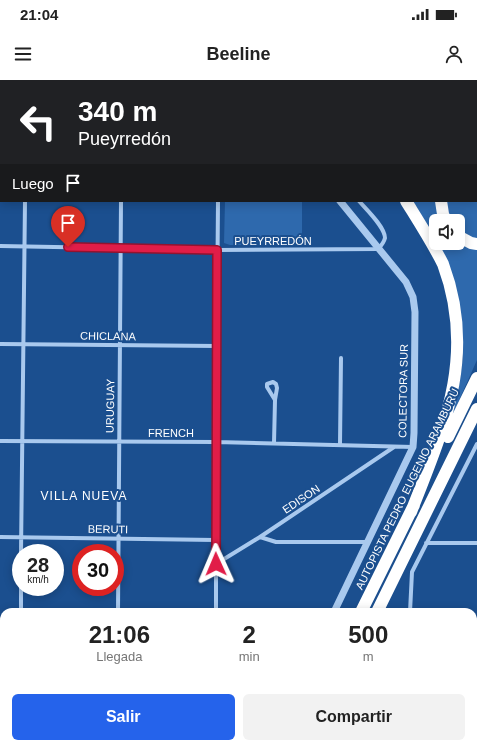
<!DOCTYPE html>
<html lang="es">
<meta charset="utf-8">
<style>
body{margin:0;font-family:Helvetica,sans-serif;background:#f2f2f2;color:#222;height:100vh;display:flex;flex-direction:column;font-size:15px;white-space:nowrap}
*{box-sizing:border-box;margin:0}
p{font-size:13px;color:#767676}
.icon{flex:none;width:22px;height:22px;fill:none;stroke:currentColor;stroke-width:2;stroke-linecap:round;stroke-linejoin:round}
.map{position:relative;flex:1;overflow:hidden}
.panel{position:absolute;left:0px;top:528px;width:477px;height:140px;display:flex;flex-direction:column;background:#fff;border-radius:12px 12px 0 0;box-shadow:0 2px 10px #0003}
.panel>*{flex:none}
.top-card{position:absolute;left:0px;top:0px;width:477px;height:122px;box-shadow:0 2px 10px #0003;background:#202124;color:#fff;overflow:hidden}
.tools{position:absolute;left:429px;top:134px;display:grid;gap:8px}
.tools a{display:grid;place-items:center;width:36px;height:36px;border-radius:6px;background:#fff;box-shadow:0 2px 10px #0003;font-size:20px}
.speed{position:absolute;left:12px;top:464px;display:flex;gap:8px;font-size:20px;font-weight:700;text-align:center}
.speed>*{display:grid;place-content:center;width:52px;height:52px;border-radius:50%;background:#fff;box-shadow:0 2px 10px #0003;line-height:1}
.speed small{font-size:10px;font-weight:400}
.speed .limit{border:6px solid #d22;background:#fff;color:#111}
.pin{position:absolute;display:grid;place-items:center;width:34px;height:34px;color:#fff;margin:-41px -17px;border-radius:50% 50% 50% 0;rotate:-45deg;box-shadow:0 0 4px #0007}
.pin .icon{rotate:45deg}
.me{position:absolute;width:44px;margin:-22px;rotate:359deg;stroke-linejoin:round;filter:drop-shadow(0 0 3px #0008)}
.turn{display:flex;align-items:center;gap:14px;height:84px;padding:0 12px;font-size:18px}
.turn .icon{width:52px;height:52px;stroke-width:2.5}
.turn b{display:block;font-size:28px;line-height:34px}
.then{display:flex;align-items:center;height:38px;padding:0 12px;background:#0003;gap:8px;font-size:15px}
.eta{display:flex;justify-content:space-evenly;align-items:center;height:68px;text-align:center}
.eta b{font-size:24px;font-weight:800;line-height:28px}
.primary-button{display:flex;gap:8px;margin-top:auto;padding:8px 12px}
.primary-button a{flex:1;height:46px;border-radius:6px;background:#2563eb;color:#fff;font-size:16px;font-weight:800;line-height:46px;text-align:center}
.primary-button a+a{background:#f2f2f2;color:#222}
.status{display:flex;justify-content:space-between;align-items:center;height:28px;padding:0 20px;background:#fff;direction:ltr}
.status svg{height:11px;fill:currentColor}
header{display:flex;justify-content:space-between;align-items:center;height:52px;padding:0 12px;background:#fff;font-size:18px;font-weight:800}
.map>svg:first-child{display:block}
.green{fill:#2e69ad}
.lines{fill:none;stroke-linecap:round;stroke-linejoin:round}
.minor{stroke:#a9c9ee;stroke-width:4}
.tertiary{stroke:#a9c9ee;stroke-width:7}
.trunk{stroke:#f8faff;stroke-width:11}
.motorway{stroke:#fff;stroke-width:12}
.route-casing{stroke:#92132f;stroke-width:10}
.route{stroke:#e11d48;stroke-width:7}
.labels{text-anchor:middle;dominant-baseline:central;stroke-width:4;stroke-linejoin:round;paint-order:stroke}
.street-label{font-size:11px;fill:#fff;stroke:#1b4f8f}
.neighbourhood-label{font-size:12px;letter-spacing:1px;fill:#fff;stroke:#1b4f8f}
</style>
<div class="status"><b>21:04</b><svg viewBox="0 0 49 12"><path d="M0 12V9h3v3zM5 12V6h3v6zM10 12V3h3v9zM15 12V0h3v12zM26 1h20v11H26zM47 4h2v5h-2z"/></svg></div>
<header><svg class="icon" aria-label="menu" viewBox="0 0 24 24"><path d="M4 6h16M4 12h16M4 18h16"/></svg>Beeline<svg class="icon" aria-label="person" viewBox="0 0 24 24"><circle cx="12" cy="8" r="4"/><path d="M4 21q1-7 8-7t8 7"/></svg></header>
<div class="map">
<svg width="477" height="668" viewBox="0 0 477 668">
<rect width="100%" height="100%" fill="#1b4f8f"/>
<path class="green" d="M477,76V161L458,151V141H450L444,121H476Z
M225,121H302V164L230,165L224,163Z
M409,121H437L441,141H436V163H458V161L477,168V280L452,336H451L458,312L463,279V266L461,236Z"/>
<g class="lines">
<path class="minor" d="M320,0V1
M122,1V0
M221,1V0
M355,1V0
M0,166L217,170L378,169C381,166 384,162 385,158C385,147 366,129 359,121
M0,264L217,266
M0,361L216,362L413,367
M274,363L275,320L277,308L276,304L273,302L267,304V307L275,320
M340,364L341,278
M0,457L215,460
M260,457L276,462H367
M426,463H477
M21,473L25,121
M216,484L260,457L394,367
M21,532V501
M118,532L121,121
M216,532V362L218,121
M410,532L412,492L477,364
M0,554H4
M473,561H477
M0,651H4
M473,655H477
M19,668V664
M116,668V664
M214,668V664
M338,668L339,664
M409,668V664"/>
<path class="tertiary" d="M334,532L413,367L414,353L415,232L413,217L406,202L340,121
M260,668L262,664"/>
<path class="trunk" d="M0,31H1
M476,52H477
M476,62H477
M0,67H1"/>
<path class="motorway" d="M445,0V1
M393,1V0
M476,34H477
M476,74L477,73
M406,121C419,142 432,162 443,184C477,275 444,348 411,432
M441,121L443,134L446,141
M458,156L471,163L477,164
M448,357L477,298
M361,532L414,425
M377,532L477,329
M293,668L295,664
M310,668L312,664"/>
</g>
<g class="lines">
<defs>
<path id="route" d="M68,167L217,170L216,484"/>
</defs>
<use href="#route" class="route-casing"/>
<use href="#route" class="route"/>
</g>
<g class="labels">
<g class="street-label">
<text x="273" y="161">PUEYRREDÓN</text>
<text transform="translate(108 256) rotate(1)">CHICLANA</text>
<text transform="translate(403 311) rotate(-89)">COLECTORA SUR</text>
<text transform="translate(110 326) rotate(-89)">URUGUAY</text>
<text x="171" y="353">FRENCH</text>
<text transform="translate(407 409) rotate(-64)">AUTOPISTA PEDRO EUGENIO ARAMBURU</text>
<text transform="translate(301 419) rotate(-34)">EDISON</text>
<text transform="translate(108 449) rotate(1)">BERUTI</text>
</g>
<g class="neighbourhood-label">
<text x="84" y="416">VILLA NUEVA</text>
</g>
</g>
</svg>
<div class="tools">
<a><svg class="icon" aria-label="sound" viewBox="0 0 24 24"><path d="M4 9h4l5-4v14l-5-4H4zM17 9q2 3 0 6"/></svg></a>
</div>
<div class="speed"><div>28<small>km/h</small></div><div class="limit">30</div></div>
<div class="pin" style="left:68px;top:167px;background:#d93025"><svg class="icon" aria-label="arrive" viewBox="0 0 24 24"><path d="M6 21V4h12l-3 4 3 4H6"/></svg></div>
<svg class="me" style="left:216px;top:484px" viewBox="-20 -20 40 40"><path d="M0-17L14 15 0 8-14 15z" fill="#e11d48" stroke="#fff" stroke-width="4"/></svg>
<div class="top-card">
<div class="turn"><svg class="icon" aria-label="left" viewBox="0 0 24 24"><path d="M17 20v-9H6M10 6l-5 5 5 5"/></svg><div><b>340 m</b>Pueyrredón</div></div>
<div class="then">Luego<svg class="icon" aria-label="arrive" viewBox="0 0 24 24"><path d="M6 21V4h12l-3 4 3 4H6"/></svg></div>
</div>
<section class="panel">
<div class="eta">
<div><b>21:06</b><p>Llegada</p></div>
<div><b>2</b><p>min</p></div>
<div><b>500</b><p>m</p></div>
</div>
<div class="primary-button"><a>Salir</a><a>Compartir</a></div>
</section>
</div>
